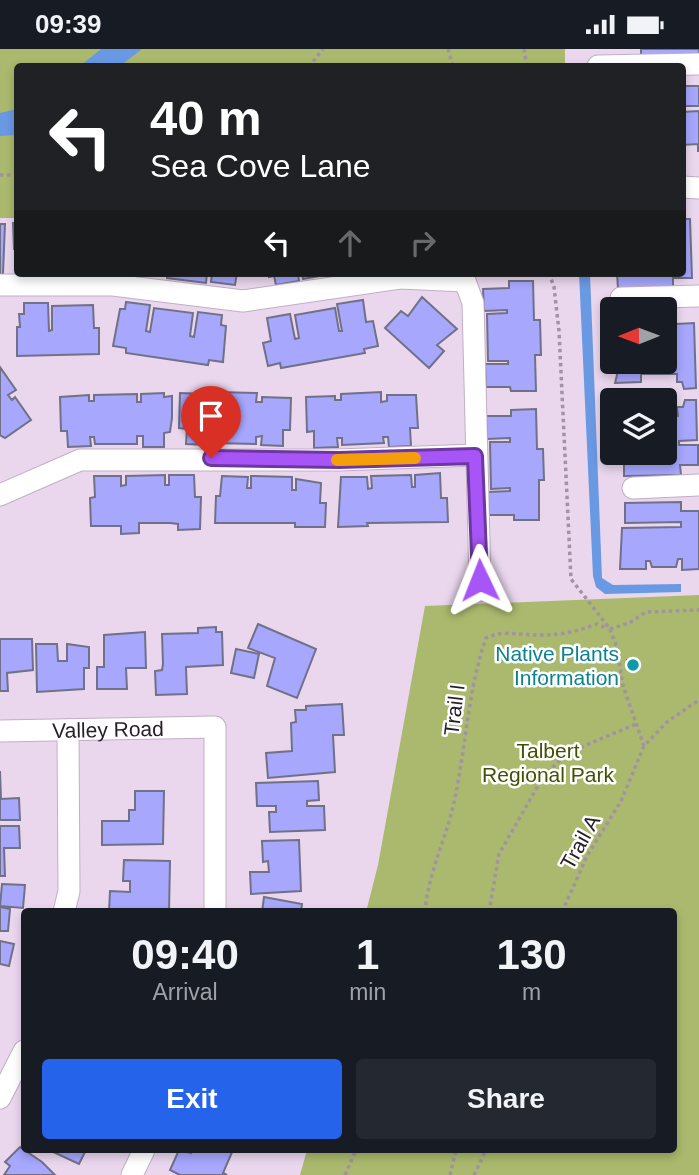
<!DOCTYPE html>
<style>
body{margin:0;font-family:Arial,sans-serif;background:#242831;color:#f1f3f6;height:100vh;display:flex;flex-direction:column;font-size:26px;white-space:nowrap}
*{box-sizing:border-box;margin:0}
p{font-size:23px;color:#9ea1a6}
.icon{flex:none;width:38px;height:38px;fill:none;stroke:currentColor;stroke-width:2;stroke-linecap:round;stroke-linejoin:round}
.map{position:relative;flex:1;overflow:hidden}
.side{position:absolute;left:21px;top:859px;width:656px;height:245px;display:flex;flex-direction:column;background:#171b24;border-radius:7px;box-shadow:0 4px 10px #0003}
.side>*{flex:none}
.banner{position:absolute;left:14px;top:14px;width:672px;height:214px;border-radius:7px;box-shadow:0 4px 10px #0003;background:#202124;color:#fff;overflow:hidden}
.needle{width:46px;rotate:269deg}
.tools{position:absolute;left:600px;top:248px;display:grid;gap:14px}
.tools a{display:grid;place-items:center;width:77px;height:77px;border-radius:7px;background:#171b24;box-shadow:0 4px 10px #0003;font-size:35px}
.pin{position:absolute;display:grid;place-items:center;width:60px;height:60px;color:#fff;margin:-72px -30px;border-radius:50% 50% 50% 0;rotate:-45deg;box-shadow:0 0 7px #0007}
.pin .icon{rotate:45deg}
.me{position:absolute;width:77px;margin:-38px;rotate:358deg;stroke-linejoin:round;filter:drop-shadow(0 0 5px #0008)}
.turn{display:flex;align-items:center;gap:24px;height:147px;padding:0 21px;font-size:32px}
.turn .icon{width:91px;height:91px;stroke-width:2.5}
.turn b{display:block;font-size:49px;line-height:60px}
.lanes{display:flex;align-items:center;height:66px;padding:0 21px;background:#0003;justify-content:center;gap:35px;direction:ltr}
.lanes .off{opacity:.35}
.eta{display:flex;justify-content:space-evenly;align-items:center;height:119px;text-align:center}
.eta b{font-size:42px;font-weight:600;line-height:49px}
.button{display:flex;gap:14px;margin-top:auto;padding:14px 21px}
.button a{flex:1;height:80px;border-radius:7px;background:#2563eb;color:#fff;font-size:28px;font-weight:600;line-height:80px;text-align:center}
.button a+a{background:#242831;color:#f1f3f6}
.status{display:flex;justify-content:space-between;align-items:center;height:49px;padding:0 35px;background:#171b24;direction:ltr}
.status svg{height:19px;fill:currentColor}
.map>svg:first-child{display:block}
.green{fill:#aab96d}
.water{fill:#6a99e4}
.building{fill:#a6a7fd;stroke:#707188;stroke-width:2}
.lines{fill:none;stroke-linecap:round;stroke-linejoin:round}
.minor-casing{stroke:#c1afc5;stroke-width:23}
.path{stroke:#a192a4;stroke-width:3.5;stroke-dasharray:3.5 3.5;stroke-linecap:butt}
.minor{stroke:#fff;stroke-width:21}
.route-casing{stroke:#6d37a1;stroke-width:18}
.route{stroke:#a855f7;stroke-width:12}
.slow{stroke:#f59e0b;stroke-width:12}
.culture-dot{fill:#0f9aa8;stroke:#fff;stroke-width:2.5}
.labels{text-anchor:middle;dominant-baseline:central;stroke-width:5;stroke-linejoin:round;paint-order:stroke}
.culture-label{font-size:21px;fill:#0d838f;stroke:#fff;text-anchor:end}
.street-label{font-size:21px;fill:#251e26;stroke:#fff}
.park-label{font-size:21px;fill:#455006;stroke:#fff}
</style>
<div class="status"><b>09:39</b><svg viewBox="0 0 49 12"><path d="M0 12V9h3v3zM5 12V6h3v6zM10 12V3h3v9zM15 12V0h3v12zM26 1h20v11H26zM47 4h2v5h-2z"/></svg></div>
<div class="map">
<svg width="699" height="1126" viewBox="0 0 699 1126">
<rect width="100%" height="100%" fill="#ead7ee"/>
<path class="green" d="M0,0H565V17L18,18L17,169H0Z
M699,546V1126H300L307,1101H674V863H366L378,816L425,557Z"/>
<path class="water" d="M101,0H142L120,17H80Z
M17,60V86L0,87V64Z
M579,224H590L602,529L613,536L681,535V543L605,545L596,538L593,527Z"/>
<path class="building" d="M641,0H699V2L697,11L641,13Z
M682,37H699V57H682Z
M699,62V102H698V95L682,96V63Z
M682,170H690L692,229H673V239L618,240L617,224H682Z
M13,174H18V200H14Z
M0,175H5L3,225H0Z
M167,224H207L206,234L167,229Z
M212,224H237L235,236L211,233Z
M269,224H298L299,232L276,236L274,227L269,228Z
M302,224H335L303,230Z
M509,232H533L534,271H540L541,306H535L536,342H511L510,338H486L485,315H508V312H488L487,265L507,264V261L484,262L483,240L509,239Z
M422,248L457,280L437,296L444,302L429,319L385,279L401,262L408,267Z
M363,251L366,273L373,272L378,297L364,300L365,304L281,319L280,314L268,317L263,294L271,292L267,269L290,265L295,290L299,289L295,266L335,259L339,282H342L337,255Z
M126,253L150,256L146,282L150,283L154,259L193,264L190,287L194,288L198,263L222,266L221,276L226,277L223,313L209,311L208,316L126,304V299L113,297L120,260H125Z
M24,254H48L49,282L52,281V257L93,256L94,279H99V305L17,307V278H20L19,265H24Z
M665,265H676V275L694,274L696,339L684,340L682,333H677V325H641V333L615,334L617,326L614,314L665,313Z
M0,318L16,341L8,346L12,351L15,348L31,371L5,389L0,386Z
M216,343L257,344L256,353H262V348L291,349L290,381H283V397L261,396L262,387L256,388V395L214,394V386H210L209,396L186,395L187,380L179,379L180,344L209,345V351L215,352Z
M381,343V353L387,352V346H416L418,379H410L411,397L389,398L388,388H383L384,394L342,396V389H337L338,398L314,399V382L307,383L306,348L335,347V351H341V345Z
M164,344V348L172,347V369L170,383L164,384V398H143V387H137V395H95L94,388H90L91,397L68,398L67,382H61L60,348L89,346V352H94V346L137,345V353H141V345Z
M685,351H696L697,391L679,392V396H698V416H680L681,426L624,427V409H620V404H665V367H678L677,358H683Z
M536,360L537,400H543L544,431H539V471H514V466H489L488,443L510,442V439L491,440L490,393H510V389L487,390L486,367H511V361Z
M440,424L441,449H447L448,473L367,474L368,477L338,478L341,428H367L368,440L372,439L371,427L411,426L412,438H415V426Z
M165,426V436H169V426H194L195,448H201L200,480L178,481V475L170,474H139V484L121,485V477H91L90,449L95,448L94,427H121V437L126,436V427Z
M222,427L248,428L247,439H251V427L292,428V441H296V430L321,434L320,454H326L325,478H295V474H215L216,447H220Z
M681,453V462H699V520L682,521V510H678L676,518H652L650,512H646V520H620L622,479L681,478V473L625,474V454Z
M258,575L316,600L297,649L267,637L275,609L248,599Z
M216,578V583H222L223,616L186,618L187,645L156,646L155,622L162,621L163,615L162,585L198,584V579Z
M145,583L146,619H126L127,640H97V618H104V586Z
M0,590H32L33,621L7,624L8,642H0Z
M36,595H57L58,612H67V595L89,598V619H84V640L37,643Z
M236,600L259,605L254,629L231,624Z
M627,611L638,612V620L627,619Z
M342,655L344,686H333L335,723L268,729L266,704L292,702L291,674L296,673L295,661H306V657Z
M0,722L1,750L19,749L20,771H0Z
M318,732L319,751L307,752V757H324L325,781L270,783L269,763H276V757H257L256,734Z
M135,742H164L163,795L102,796V772H129V761H135Z
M0,777H19L20,799H4L5,827H0Z
M299,791L301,842L251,845L250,823H269L268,812L263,813L262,792Z
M124,811L170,812L169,863H109L110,842L130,843V832H123Z
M2,835L25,836L23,859L0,857Z
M264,848L302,855L301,863H262Z
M0,858L10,860L8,882H0Z
M0,892L14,895L9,917L0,915Z
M20,1098L42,1113L55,1126H4L10,1117L5,1113Z
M49,1101H86L79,1115Z
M179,1101L191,1104L192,1101H233L223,1124L227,1126H180L170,1121Z"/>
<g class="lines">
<defs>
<g id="minor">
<path d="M598,17L699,15"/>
<path d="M682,138L699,139"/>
<path d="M0,236H113L243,252L400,229L465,232L473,254L480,531"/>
<path d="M621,249L699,247"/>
<path d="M633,439L699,436"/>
<path d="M0,446L80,411H339L475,406"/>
<path id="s1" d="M0,682L215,678V863"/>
<path d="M64,863L69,842L68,681"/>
<path d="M0,1049L24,1002"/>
<path d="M132,1126L144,1101"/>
</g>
</defs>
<use href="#minor" class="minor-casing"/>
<path class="path" d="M448,0L453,18
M524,0L527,18
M309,18L323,0
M0,126H18
M549,224L554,238L559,282L571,530L610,580L617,599L623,637L644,697
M610,580L629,574L646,563L699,561
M425,863C428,826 444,794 453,758C466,702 467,643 486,589C504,580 522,587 541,586C562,586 578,582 597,575L608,580
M489,863L499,805L543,728L567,704L636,675
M562,863L587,807L621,752L644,697L668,672L699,651
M345,1126L356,1101
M450,1126L456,1101
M474,1126L486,1101"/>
<use href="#minor" class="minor"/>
</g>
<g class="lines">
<defs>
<path id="route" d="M211,409L339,411L475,407L480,531"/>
</defs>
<use href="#route" class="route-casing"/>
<use href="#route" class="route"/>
<path class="slow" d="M337,411L415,409"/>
</g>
<circle class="culture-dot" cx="633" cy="616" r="7"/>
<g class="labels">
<g class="culture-label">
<text x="619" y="604">Native Plants<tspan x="619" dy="24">Information</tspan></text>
</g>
<g class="street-label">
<text transform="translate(454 661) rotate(-83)">Trail I</text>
<text stroke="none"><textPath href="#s1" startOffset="108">Valley Road</textPath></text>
<text transform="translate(580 793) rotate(-61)">Trail A</text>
</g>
<g class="park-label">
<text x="548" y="701">Talbert<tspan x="548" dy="24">Regional Park</tspan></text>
</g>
</g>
</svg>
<div class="tools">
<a><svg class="needle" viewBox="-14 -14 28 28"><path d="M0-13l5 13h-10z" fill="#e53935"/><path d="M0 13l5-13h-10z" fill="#9ea1a6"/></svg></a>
<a><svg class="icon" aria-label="layers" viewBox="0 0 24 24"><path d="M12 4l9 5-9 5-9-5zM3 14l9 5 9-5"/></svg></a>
</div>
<div class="pin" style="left:211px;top:409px;background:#d93025"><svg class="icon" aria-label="arrive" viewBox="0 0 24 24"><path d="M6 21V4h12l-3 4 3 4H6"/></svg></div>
<svg class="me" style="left:480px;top:531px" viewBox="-20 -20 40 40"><path d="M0-17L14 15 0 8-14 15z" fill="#a855f7" stroke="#fff" stroke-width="4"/></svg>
<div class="banner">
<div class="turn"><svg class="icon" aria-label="left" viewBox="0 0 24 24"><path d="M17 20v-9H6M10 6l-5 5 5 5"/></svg><div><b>40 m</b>Sea Cove Lane</div></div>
<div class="lanes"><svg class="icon" aria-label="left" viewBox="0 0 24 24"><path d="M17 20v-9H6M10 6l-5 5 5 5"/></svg><svg class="icon off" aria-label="ahead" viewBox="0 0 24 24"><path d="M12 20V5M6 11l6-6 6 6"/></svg><svg class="icon off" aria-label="right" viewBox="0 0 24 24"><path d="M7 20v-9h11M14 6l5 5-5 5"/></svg></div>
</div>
<section class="side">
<div class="eta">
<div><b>09:40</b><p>Arrival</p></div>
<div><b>1</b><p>min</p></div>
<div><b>130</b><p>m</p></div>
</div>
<div class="button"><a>Exit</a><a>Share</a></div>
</section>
</div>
